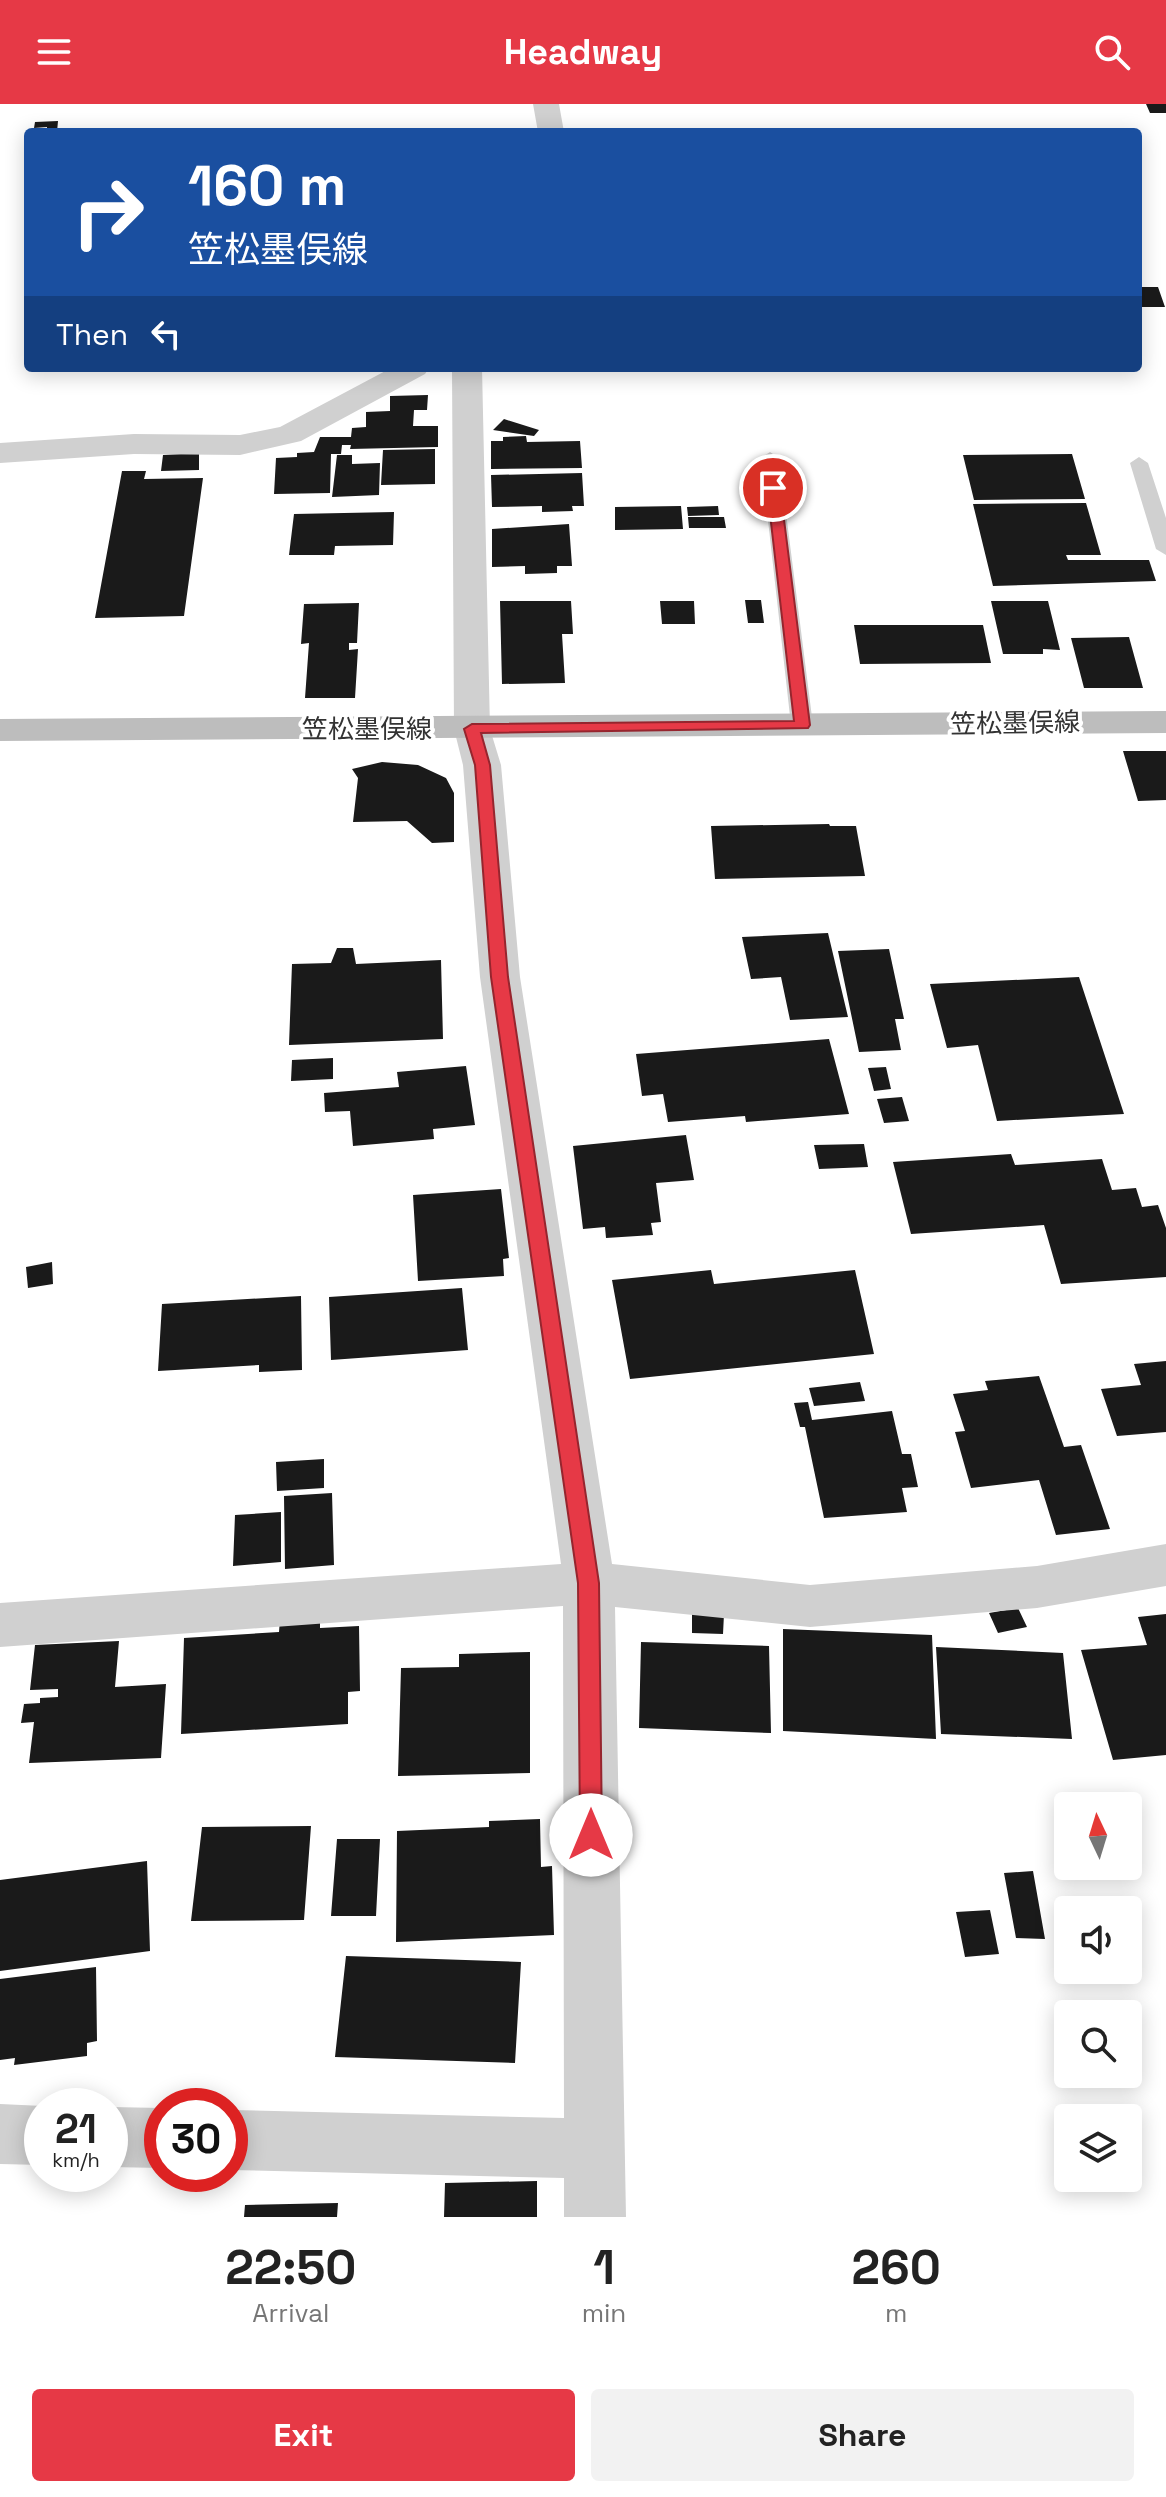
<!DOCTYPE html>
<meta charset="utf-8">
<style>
body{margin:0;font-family:"Space Grotesk","Noto Sans JP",sans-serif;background:#f2f2f2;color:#222;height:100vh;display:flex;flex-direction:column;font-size:30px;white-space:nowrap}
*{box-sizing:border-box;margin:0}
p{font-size:26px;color:#767676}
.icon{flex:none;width:44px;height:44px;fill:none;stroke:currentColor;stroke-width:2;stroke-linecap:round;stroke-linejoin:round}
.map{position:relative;height:2113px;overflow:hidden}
.drawer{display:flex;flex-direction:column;background:#fff;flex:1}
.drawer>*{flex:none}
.hud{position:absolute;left:24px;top:24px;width:1118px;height:244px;border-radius:8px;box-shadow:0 4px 20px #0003;background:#1a4fa0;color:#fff;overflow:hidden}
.needle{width:52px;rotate:356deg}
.tools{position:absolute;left:1054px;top:1688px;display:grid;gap:16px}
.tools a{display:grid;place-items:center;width:88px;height:88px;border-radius:8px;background:#fff;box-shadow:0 4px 20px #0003;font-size:40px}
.speed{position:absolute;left:24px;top:1984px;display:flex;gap:16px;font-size:40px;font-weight:700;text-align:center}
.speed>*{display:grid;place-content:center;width:104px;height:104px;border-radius:50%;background:#fff;box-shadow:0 4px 20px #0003;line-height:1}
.speed small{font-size:20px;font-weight:400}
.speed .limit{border:12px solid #d22;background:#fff;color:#111}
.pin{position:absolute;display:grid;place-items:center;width:68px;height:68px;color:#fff;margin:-34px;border:4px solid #fff;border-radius:50%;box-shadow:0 2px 8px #0007}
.me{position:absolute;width:88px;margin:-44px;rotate:0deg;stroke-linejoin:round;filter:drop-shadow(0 0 6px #0008)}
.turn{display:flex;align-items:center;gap:28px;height:168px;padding:0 32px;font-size:36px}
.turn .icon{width:104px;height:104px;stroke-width:2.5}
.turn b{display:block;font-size:56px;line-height:68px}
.then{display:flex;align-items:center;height:76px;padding:0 32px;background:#0003;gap:16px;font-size:30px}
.eta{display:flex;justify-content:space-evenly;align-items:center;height:136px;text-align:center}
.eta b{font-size:48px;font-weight:700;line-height:56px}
.action{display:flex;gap:16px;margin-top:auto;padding:16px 32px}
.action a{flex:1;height:92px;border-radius:8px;background:#e63946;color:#fff;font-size:32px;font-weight:700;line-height:92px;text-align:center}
.action a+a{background:#f2f2f2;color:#222}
header{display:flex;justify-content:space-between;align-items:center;height:104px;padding:0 32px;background:#e63946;color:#fff;font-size:36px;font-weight:700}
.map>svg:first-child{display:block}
.building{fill:#1a1a1a}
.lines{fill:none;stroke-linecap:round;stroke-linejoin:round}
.lane{fill:#d0d0d0;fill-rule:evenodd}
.street{fill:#d0d0d0;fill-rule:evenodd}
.secondary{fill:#bdbdbd;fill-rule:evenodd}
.route{fill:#e63946;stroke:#96252e;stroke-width:2}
.labels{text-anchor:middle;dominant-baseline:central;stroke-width:8;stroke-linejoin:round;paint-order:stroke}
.street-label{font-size:26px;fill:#333;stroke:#fff}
</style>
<header><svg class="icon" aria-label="menu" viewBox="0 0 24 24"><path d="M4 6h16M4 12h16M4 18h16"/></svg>Headway<svg class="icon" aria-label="search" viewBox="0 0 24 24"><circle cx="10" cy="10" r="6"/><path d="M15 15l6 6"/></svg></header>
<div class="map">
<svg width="1166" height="2113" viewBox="0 0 1166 2113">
<rect width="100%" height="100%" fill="#fff"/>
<path class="building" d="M1146,0H1166V9H1150Z
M58,17L57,28H47V23L34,24L35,18Z
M1138,183H1158L1165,203H1138Z
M428,291L427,306H414L413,322H438V343L350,345L351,341H342L341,350H331L330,389L274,390L276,354L297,353V349L314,348L320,333H351L352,324L366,323V308L390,307V292Z
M504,315L539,326L534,332L493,326Z
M526,332L527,338L580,337L582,364L491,365V337H503V333Z
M435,345V380L381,381L383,346Z
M199,349V366L161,367L163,351Z
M1072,350L1085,395L974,396L963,351Z
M337,351H352V360L380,359L379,391L332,393Z
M122,367H146L144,375L203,374L184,512L95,514Z
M582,369L584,402H572L573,407L542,408V402L492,403L491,371Z
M1086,399L1101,451H1066L1068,456H1149L1156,477L993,482L973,400Z
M681,402L683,425L615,426V403Z
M718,402L719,411L688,412L687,403Z
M394,408L393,441L335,442L334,451H289L294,410Z
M688,413H724L726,424H689Z
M569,420L572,462H557V469L525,470V462L492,463V425Z
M745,496H761L764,519H748Z
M500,497H571L573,530H562L565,579L502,580Z
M660,497H694L695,520H662Z
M991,497H1048L1060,546L1043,545V550H1003Z
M359,499L357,539H349V546L358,545L355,594H305L309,539L301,540L304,500Z
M854,521H983L991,559L860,560Z
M1129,533L1143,584H1084L1071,534Z
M1123,647H1166V696L1138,697Z
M382,658L418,661L446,674L454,689V738L432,739L407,717L353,718L358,674L352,665Z
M829,720L830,722H856L865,772L715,775L711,722Z
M828,829L848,913L790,916L781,873L751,875L742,833Z
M337,844H353L356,860L441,856L443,935L289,941L292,860L331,859Z
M889,845L904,915H895L901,946L859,948L838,847Z
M1079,873L1124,1010L997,1017L978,941L947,944L930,880Z
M829,935L849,1010L746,1018L745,1012L668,1018L663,990L642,992L636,950Z
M333,954V975L291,977L292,956Z
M466,962L475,1021L433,1025L434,1035L353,1042L350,1007L325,1008L324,989L399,983L397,968Z
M886,963L891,985L874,987L868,964Z
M902,993L909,1017L884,1019L877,995Z
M686,1031L694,1076L656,1079L661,1118L651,1119L653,1131L606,1134L605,1123L583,1125L573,1042Z
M864,1040L868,1063L819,1065L814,1041Z
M1011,1050L1015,1061L1102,1055L1112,1086L1136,1084L1142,1103L1158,1101L1166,1124V1173L1061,1180L1044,1121L911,1130L893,1058Z
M501,1085L509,1154L503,1155L504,1172L418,1177L413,1091Z
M52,1158L53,1180L28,1184L26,1163Z
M711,1166L714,1180L855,1166L874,1250L630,1275L612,1176Z
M462,1184L468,1246L331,1256L329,1193Z
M301,1192L302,1266L259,1268V1261L158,1267L162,1200Z
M1166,1257V1328L1117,1332L1101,1285L1141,1281L1134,1260Z
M1039,1272L1064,1343L1081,1341L1110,1425L1056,1431L1039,1376L971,1384L955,1328L965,1327L953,1290L988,1286L985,1277Z
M860,1278L865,1297L814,1302L809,1284Z
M808,1298L812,1316L892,1307L902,1350H911L918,1383L902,1384L907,1408L824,1414L805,1323H800L794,1299Z
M324,1355V1384L277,1387L276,1358Z
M332,1389L334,1461L285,1465L284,1392Z
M281,1408V1458L233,1462L235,1411Z
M1018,1504L1027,1523L998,1529L989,1509Z
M692,1508L724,1510L723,1530L692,1529Z
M1166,1510V1651L1113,1656L1081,1546L1147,1541L1138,1513Z
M320,1512V1524L359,1522L360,1587L348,1588V1620L181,1630L184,1534L279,1528L280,1515Z
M783,1525L932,1531L936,1635L783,1627Z
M119,1537L115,1583L166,1580L161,1654L29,1659L34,1618L21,1619L24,1600L40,1599V1594L58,1593V1585L30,1586L35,1541Z
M641,1538L769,1542L771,1629L639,1624Z
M936,1543L1063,1549L1072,1635L941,1630Z
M530,1548V1669L398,1672L401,1564L459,1563V1550Z
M540,1715L541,1763L552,1762L554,1831L396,1838L397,1727L489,1723V1717Z
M311,1722L304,1816L191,1817L202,1723Z
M337,1735H380L376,1812H331Z
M147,1757L150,1847L0,1867V1776Z
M1033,1767L1045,1835L1016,1834L1004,1769Z
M990,1806L999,1850L965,1853L956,1808Z
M346,1852L521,1858L515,1959L335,1953Z
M96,1863L97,1937L87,1939V1952L14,1961L15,1954L0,1956V1875Z
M537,2077V2113H444L445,2079Z
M338,2099L337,2113H244L245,2101Z"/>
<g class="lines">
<path class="lane" d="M770,348L779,354L813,621L802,627L791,621L761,354Z
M1139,353L1148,359L1166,414V451L1156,445L1130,359Z"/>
<path class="street" d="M533,0H559L564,28H538Z
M391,264H429L425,270L301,337L240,351L134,350L0,359V339L134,330L240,331L280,323Z
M452,264H482L490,625L501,661L520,873L612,1460L810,1481L1037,1462L1166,1440V1482L1037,1504L810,1523L615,1503L626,2113H564V2074L230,2066V2006L564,2014L563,1502L0,1543V1499L561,1460L480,873L463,661L454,625Z
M0,2000L43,2002L42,2061L0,2060Z
M110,2003L162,2004V2064L110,2063Z"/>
<path class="secondary" d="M1166,607V629L0,637V615Z"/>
</g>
<path class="route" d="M773,380L780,384L810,621L808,624L481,629L490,661L508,873L599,1479L602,1731L599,1738L591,1741L583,1738L580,1731L578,1479L491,873L475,661L464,625L472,620L794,617L767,384Z"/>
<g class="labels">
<g class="street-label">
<text transform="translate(1015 619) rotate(-1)">笠松墨俣線</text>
<text x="367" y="625">笠松墨俣線</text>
</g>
</g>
</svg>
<div class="tools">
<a><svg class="needle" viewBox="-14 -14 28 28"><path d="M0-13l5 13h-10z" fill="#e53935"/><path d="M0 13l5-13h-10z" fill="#767676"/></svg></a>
<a><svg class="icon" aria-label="sound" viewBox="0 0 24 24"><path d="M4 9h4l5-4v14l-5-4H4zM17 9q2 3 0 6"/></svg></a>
<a><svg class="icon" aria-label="search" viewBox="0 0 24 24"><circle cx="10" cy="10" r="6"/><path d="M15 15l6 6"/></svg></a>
<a><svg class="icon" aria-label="layers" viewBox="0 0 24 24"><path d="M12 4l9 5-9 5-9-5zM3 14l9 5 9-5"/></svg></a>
</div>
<div class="speed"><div>21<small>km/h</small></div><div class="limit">30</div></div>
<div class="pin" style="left:773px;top:384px;background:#d93025"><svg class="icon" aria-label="arrive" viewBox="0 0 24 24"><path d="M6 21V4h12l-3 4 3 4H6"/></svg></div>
<svg class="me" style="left:591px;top:1731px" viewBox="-20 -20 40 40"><circle r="19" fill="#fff"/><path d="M0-13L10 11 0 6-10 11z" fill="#e63946"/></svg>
<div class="hud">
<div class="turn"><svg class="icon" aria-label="right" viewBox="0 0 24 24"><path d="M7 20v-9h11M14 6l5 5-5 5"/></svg><div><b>160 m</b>笠松墨俣線</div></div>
<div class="then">Then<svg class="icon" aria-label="left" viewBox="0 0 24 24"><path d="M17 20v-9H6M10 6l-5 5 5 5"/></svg></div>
</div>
</div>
<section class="drawer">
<div class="eta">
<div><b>22:50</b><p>Arrival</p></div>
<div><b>1</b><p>min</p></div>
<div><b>260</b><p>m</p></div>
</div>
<div class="action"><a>Exit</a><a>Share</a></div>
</section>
